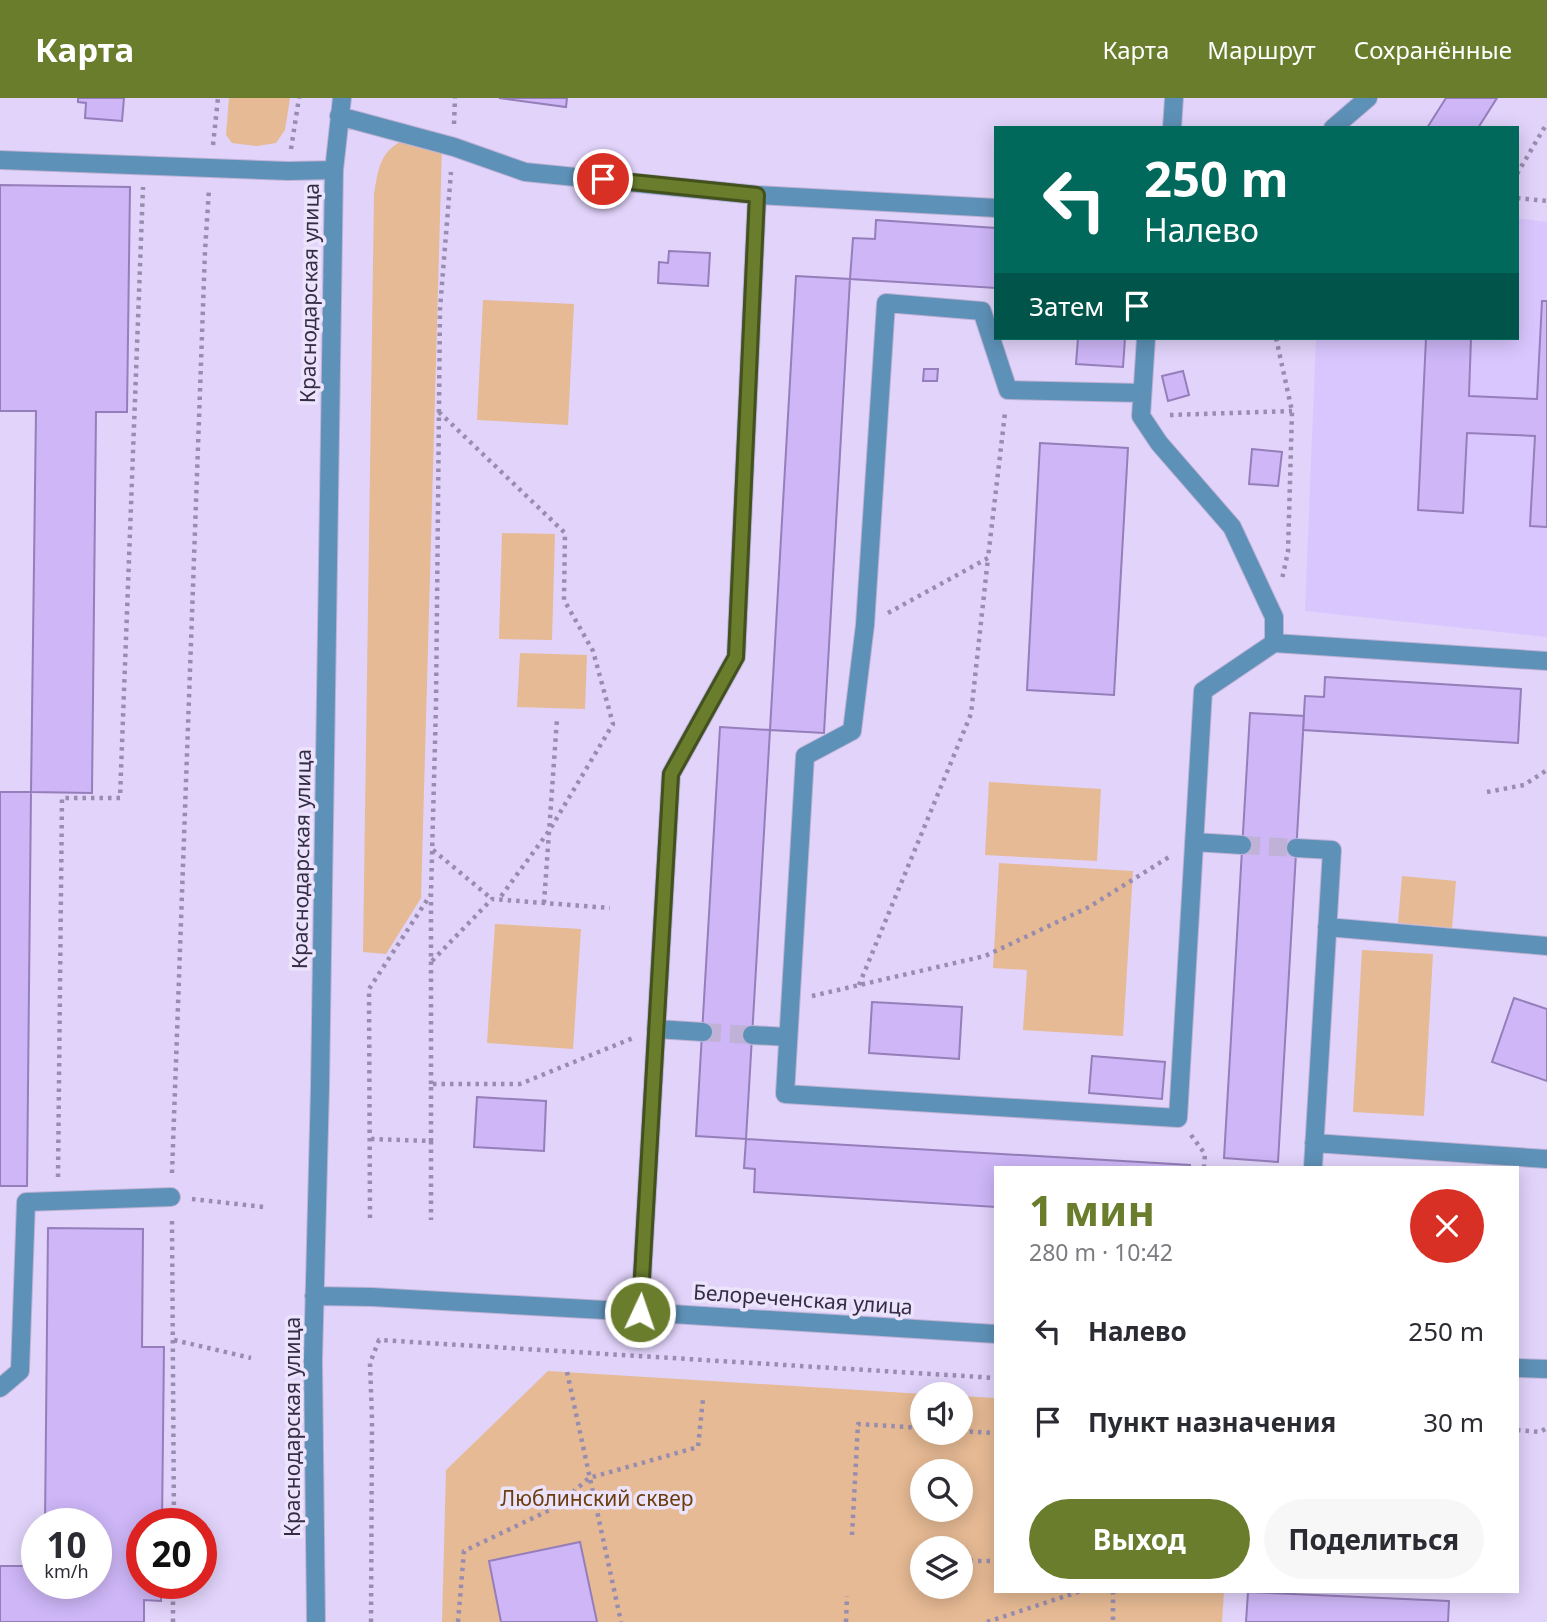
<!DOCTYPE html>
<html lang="ru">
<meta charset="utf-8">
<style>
body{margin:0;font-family:"Noto Sans",sans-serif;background:#f7f7f7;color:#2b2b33;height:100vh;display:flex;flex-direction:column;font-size:26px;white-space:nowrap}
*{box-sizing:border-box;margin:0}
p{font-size:23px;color:#7c7c81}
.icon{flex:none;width:38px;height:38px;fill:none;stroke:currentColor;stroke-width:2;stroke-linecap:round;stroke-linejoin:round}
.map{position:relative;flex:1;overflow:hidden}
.sheet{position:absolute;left:994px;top:1068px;width:525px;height:427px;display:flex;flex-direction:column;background:#fff;border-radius:0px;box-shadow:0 4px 18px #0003}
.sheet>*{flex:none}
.banner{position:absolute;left:994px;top:28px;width:525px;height:214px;border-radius:0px;box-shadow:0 4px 18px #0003;background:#00695c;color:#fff;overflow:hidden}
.buttons{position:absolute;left:910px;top:1284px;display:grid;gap:14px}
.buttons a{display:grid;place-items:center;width:63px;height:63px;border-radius:50%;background:#fff;box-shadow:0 4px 18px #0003;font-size:35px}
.speed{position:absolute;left:21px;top:1410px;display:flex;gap:14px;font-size:35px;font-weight:700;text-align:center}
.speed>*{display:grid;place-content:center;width:91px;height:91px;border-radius:50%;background:#fff;box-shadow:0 4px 18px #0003;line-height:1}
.speed small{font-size:18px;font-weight:400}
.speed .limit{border:10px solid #d22;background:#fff;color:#111}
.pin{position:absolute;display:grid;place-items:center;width:60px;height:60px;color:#fff;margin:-30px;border:4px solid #fff;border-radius:50%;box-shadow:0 2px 7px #0007}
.me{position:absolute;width:77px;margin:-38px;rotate:3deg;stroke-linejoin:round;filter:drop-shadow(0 0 5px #0008)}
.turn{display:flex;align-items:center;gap:24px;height:147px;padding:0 35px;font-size:32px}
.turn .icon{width:91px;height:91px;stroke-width:2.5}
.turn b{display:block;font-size:49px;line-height:60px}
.then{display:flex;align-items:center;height:66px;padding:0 35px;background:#0003;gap:14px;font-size:26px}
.round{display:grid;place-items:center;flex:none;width:74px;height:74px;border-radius:37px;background:#f7f7f7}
.overview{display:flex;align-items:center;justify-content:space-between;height:119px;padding:0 35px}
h1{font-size:42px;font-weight:700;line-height:52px;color:#697d2d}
.button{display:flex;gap:14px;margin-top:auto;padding:14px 35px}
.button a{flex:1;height:80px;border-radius:42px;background:#697d2d;color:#fff;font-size:28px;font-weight:700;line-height:80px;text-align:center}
.button a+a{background:#f7f7f7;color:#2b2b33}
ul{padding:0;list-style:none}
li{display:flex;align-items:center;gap:21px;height:91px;padding:0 35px}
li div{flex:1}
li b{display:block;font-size:26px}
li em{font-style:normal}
header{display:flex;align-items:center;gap:42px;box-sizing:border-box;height:98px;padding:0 35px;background:#697d2d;color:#fff}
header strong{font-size:33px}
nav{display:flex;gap:38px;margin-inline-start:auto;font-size:24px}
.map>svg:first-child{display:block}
.built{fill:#dac6fe}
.green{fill:#e6ba94;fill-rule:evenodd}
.building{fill:#ceb6f7;stroke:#957eba;stroke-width:2}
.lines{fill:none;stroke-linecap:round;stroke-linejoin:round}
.minor-tunnel{stroke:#bfb2d6;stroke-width:18;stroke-dasharray:18 9;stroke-linecap:butt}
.minor-casing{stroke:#bfb2d6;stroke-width:20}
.path{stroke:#998daf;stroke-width:4.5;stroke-dasharray:3.5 5;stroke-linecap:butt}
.minor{stroke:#5e91b7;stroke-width:18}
.route-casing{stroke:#44511d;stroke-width:18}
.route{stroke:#697d2d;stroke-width:12}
.labels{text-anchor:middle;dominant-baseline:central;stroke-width:7;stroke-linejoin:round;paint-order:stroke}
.street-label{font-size:21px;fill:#352c45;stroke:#ece3fd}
.park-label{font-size:21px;fill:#6c3e0c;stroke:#ece3fd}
</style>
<header>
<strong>Карта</strong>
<nav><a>Карта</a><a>Маршрут</a><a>Сохранённые</a></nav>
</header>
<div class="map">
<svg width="1547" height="1524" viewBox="0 0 1547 1524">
<rect width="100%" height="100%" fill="#e1d3fa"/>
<path class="built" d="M1517,120L1547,124V539L1305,513L1316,240H1517Z"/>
<path class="green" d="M229,0H290L285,32L276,45L257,48L232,45L226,37Z
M402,43L442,48L421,800L386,856L363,854L374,96C378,74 379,54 402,43Z
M483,202L574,206L568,327L477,322Z
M502,435L555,436L552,542L499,541Z
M520,555L587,557L585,611L517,609Z
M989,684L1101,691L1097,763L985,757Z
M999,765L1133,773L1123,938L1023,932L1027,872L993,870Z
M1402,778L1456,783L1452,830L1398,825Z
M495,826L581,831L573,951L487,945Z
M1362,852L1433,856L1424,1018L1353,1014Z
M548,1273L940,1297H922V1335H961V1298L996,1300V1493H1224L1222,1524H442L446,1372ZM922,1374H961V1412H922ZM922,1451H961V1489H922Z"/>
<path class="building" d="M78,0H124L122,23L85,20L86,5L78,4Z
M499,0H567L566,9Z
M1446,0H1497L1478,30H1427Z
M0,87L130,89L127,314H96L92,695L31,694L36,313H0Z
M876,122L996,130V190L850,181L853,140L875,141Z
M669,153L710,155L708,188L658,185L659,164L668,165Z
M796,178L850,181L824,635L770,632Z
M1542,203H1547V429L1530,428L1535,338L1467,335L1463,415L1418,412L1426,240H1471L1469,298L1537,301Z
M1078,240H1125L1123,269L1076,266Z
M924,271H938L937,283H923Z
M1183,273L1189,297L1168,303L1162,278Z
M1040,345L1128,350L1114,597L1027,592Z
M1252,351L1282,354L1278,388L1249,386Z
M1325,579L1521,591L1518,645L1303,632L1305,598L1324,599Z
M1250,615L1304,618L1278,1064L1224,1060Z
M720,629L770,632L746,1041L696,1038Z
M0,694H31L27,1088H0Z
M1514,900L1547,911V983L1492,964Z
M872,904L962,909L959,961L869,955Z
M1092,958L1165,964L1162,1001L1089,995Z
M477,999L546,1003L544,1053L474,1049Z
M746,1041L1190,1067V1069H996V1109L754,1094L755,1071L744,1070Z
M48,1130L143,1131L142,1249H164L162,1426H142V1486H161V1503L144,1502V1524H0V1468H37V1486H96V1426H45Z
M580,1444L597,1524H501L489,1463Z
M1248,1494L1449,1503L1448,1524H1246Z"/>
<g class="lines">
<path class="minor-tunnel" d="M1242,747L1296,750
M703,934L752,937"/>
<defs>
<path id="minor" d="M339,18L454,49L525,74L757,97L996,110
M1172,30L1174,0
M1333,30L1368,0
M0,62L288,73L334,72
M1142,295L1008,292L982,213L886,205L865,527L852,633L805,658L785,996L1178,1020L1203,593L1274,545V519L1232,429L1159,345L1141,318L1146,240
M1274,545L1547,563
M1194,744L1242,747
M1296,750L1332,752L1313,1069
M1327,829L1547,848
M656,931L703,934
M752,937L788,939
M1314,1045L1547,1061
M314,1198L372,1199L640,1214L996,1236
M640,1214L671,676L736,559L757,97
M1517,1270L1547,1271
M0,1290L20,1273L26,1104L171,1099
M316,1524L313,1262L320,989L334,72L342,0"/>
</defs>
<use href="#minor" class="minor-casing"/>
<path class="path" d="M454,26L455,0
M213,47L218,0
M291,51L299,0
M1517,76L1547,25
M1517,100L1547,103
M1276,240L1292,313L1288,454L1282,481
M439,314L565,435L564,502L593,553L613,626L549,733L499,801
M1170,317L1292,313
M888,515L988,460L1005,315
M1487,694L1524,687L1547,672
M433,752L492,801
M544,805L557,621
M432,863L492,801L610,810
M859,887L971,616L988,460
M812,898L985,858L1089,809L1169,759
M431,986V795L436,607L440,211L451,74
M1191,1037L1205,1056L1204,1069
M371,1041L431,1043V986H520L633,940
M431,1043V1122
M172,1075L205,153L209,91
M58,1079L62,700H120L143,89
M192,1101L264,1109
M370,1120L369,891L431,796
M172,1123L174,1426
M174,1242L251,1260
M567,1274L621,1524
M1517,1332L1540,1334L1547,1330
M961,1333L996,1335
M852,1437L858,1326L922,1330
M961,1463H996
M1113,1493V1524
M173,1524V1486
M371,1524L372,1321L370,1265L379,1242L996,1280
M458,1524L464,1453L556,1409L589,1380L698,1349L703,1301
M846,1524L847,1498
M987,1524L1081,1493"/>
<use href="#minor" class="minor"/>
</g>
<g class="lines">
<defs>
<path id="route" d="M603,81L757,97L736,559L671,676L640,1214"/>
</defs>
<use href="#route" class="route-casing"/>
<use href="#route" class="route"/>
</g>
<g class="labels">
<g class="street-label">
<text transform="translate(309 195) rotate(-89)">Краснодарская улица</text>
<text transform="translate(301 761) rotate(-89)">Краснодарская улица</text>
<text transform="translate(803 1201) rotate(4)">Белореченская улица</text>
<text transform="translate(292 1329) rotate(-90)">Краснодарская улица</text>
</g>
<g class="park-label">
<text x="597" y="1400">Люблинский сквер</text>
</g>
</g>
</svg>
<div class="buttons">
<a><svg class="icon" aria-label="sound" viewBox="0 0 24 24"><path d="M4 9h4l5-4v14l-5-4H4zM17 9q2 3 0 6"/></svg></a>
<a><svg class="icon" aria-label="search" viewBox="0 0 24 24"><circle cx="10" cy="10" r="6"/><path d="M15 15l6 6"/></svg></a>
<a><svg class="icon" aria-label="layers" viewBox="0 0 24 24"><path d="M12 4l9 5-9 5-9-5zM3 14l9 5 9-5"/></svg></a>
</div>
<div class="speed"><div>10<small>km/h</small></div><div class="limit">20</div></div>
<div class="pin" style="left:603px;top:81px;background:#d93025"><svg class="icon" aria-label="arrive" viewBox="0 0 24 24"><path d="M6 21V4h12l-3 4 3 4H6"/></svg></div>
<svg class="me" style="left:640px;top:1214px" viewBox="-20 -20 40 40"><circle r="17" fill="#697d2d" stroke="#fff" stroke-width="3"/><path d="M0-11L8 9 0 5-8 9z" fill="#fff"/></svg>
<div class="banner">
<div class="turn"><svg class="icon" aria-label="left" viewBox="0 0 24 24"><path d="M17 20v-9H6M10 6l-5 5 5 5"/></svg><div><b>250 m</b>Налево</div></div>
<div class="then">Затем<svg class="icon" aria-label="arrive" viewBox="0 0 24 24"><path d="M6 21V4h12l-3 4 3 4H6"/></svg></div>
</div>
<section class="sheet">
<div class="overview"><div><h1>1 мин</h1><p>280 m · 10:42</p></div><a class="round" style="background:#d93025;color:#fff"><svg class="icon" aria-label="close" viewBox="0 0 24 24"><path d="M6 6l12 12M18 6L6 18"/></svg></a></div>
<ul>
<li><svg class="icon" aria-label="left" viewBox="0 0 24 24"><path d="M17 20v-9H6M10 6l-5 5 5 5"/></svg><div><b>Налево</b></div><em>250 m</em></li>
<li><svg class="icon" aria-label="arrive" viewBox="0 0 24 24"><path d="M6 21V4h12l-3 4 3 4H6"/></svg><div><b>Пункт назначения</b></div><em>30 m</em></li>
</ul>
<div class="button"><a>Выход</a><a>Поделиться</a></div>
</section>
</div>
